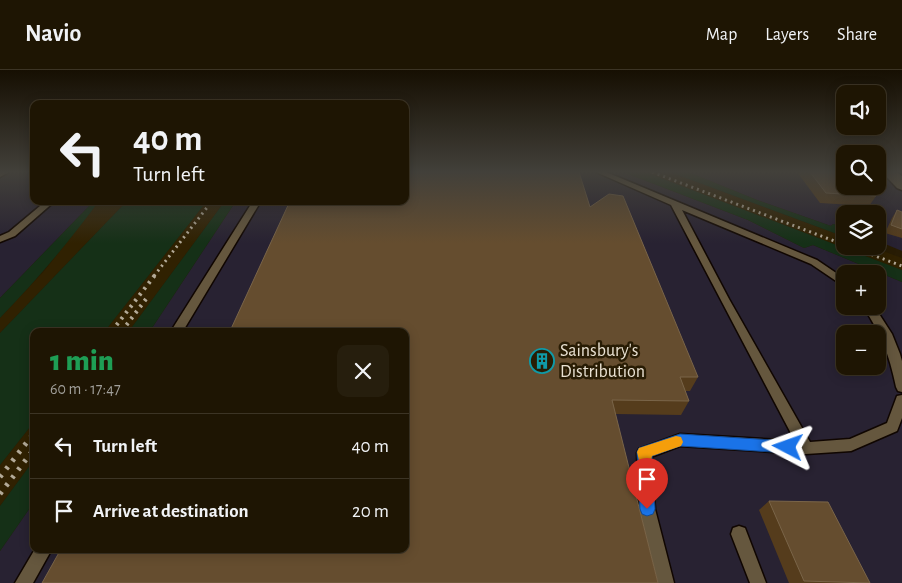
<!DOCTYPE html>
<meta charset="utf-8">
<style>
body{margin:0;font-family:"Alegreya Sans",sans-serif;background:#261e0d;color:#f1f3f6;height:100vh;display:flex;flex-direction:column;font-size:19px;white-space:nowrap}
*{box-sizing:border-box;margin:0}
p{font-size:16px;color:#a19f9a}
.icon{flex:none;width:28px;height:28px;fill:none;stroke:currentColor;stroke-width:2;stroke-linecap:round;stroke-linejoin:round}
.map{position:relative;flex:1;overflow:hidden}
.details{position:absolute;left:30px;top:258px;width:379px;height:225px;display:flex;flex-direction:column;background:#1e1503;border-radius:10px;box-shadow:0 2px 12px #0003,0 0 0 1px #3c3425}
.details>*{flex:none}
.top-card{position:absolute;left:30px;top:30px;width:379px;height:105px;border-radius:10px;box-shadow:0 2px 12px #0003,0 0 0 1px #3c3425;background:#1e1503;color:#f1f3f6;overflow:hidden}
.buttons{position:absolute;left:836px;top:15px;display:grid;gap:10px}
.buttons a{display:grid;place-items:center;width:50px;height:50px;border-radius:10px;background:#1e1503;box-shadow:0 2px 12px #0003,0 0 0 1px #3c3425;font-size:25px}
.pin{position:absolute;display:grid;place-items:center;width:42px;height:42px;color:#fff;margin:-51px -21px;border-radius:50% 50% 50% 0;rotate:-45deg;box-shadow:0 0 5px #0007}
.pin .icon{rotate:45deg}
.me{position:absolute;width:55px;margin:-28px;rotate:274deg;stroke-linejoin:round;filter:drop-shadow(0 0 4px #0008)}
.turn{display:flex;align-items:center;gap:18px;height:105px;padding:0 20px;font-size:22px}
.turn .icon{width:65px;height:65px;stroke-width:2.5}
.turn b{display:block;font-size:35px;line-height:42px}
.round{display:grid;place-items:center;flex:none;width:52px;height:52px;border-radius:10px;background:#261e0d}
.overview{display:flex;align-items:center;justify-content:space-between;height:85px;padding:0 20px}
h1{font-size:30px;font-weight:800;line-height:38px;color:#1e9e55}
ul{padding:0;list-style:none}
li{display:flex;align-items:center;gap:15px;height:65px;padding:0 20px;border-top:1px solid #3c3425}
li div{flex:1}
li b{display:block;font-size:19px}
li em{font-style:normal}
header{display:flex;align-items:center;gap:30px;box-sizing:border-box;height:70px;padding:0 25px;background:#1e1503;border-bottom:1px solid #3c3425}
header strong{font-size:24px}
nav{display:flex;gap:28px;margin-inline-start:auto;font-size:18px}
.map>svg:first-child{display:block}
.built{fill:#302101}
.industrial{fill:#282232;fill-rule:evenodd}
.green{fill:#153017}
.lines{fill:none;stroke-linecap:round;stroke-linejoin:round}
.service-casing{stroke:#100600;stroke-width:3}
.minor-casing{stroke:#100600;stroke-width:3}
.service{fill:#65573e;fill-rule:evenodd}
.minor{fill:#65573e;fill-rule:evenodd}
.rail-far2{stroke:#b3aa98;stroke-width:3;stroke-dasharray:2 4;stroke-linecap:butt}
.rail-far1{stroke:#b3aa98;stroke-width:4;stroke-dasharray:2.5 5;stroke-linecap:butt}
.rail{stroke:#b3aa98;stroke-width:5;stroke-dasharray:3 7;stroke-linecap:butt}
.wall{fill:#553c1c}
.building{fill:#654d2f;stroke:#7a6549}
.route{fill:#1a73e8;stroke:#114b97}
.slow{fill:#f59e0b}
.labels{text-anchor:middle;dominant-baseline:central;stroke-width:5;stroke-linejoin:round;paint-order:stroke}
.poi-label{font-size:18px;fill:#eae2d3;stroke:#281c04;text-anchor:start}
</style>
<header>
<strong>Navio</strong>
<nav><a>Map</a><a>Layers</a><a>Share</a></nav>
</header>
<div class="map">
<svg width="902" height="513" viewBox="0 0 902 513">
<rect width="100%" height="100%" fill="#281c04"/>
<path class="built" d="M645,102H670L845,167V176H869L902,188V200Z
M99,131H127L0,263V248L45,200Z
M207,131H225L129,261H105Z
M34,352V390L0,436V395Z"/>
<path class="industrial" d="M0,102H34V131H94L0,228Z
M405,102H623L748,150L804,178L813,175L902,212V513H0V481L34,432V479H405V261H150L236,131H405ZM845,204H878V236H845ZM845,264H878V296H845Z
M688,102H845V116H878V102H902V181L878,171V144H845V158L833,154L831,156L757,130Z"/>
<path class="green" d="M623,102H645L902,200V212L813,175L804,178L748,150Z
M670,102H688L757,130L831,156L833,154L845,158V167Z
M94,131H99C69,172 36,211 0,248V228Z
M127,131H207L105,261H34V352L0,395V263Z
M225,131H236L150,261H129Z
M34,390V432L0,481V436Z"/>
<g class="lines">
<defs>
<path id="service" d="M0,102H9L0,107Z
M596,102H606L817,190L845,209V217L811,194L682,140L729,229L810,372L850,369L887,353L897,326L902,325V348L897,361L851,381L806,384L680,376L651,387L655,439L674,513H658L639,439L637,383L639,379L680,364L795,371L671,135Z
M46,131H55L15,166L0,172V166L9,162Z
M253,131H261L183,261H171Z
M863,236H874L892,264L900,284L902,291V322L898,321L896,317C889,283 881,265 863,236Z
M739,456L745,458L766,513H750L731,464L733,458Z
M35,479H52L33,513H15Z"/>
<path id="minor" d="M882,102H897L902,106V120L897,118Z"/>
</defs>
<use href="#service" class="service-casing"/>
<use href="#minor" class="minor-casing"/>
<use href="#service" class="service"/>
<use href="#minor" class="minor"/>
<path class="rail-far2" d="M652,102L845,175
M849,176L902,196
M154,206L212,131"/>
<path class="rail-far1" d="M112,261L155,205
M122,261L146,229"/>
<path class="rail" d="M0,407L34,363
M0,424L34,379"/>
</g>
<path class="wall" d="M797,102H845L876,126L869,136L820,133Z
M590,137L698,307L690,321H685L689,331L681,345L616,344L42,513Z
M897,140L902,142V168L885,163L892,148Z
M769,431L870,513H789L759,440Z"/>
<path class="building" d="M405,102H579L590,137L609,124L623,126L698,307H680L689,331L612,330L658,513H42L61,479H405V261H230L290,131H405Z
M810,102H845V116H868L876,126L826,123Z
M897,140L902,142V159L891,155Z
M769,431L828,432L870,513L804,511Z"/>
<linearGradient id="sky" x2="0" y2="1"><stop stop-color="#160f02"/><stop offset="0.59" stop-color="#42403a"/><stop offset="1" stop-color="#42403a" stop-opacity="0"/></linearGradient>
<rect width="902" height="173" fill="url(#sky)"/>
<path class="route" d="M680,364L788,371L793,373L795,377L793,382L788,383L680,376L652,386L655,439L653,444L647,446L642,444L640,439L637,382L639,378Z"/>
<path class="slow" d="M676,366L681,367L683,372L681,376L652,386L650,394L645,396L640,394L637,382L639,378Z"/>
<defs>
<symbol id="building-ring" viewBox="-11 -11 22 22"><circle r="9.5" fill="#281c04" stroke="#0f9aa8" stroke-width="1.5"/><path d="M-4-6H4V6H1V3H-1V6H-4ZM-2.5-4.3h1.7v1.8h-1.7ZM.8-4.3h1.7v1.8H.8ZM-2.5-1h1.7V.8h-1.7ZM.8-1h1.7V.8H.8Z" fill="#0f9aa8"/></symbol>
</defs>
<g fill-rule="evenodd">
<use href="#building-ring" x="528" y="277" width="28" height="28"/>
</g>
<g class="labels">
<g class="poi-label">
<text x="560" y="281">Sainsbury's<tspan x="560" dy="21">Distribution</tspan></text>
</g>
</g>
</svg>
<div class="buttons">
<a><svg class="icon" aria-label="sound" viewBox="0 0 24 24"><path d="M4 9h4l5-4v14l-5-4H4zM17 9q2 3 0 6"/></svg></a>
<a><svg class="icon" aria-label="search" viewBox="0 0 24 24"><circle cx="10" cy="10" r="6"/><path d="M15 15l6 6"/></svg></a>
<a><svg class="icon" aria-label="layers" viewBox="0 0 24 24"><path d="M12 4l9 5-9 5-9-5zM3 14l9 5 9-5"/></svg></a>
<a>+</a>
<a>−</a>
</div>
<div class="pin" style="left:647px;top:439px;background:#d93025"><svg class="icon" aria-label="arrive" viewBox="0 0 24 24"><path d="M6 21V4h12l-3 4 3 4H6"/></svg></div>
<svg class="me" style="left:788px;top:377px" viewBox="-20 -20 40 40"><path d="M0-17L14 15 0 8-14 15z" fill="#1a73e8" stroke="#fff" stroke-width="4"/></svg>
<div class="top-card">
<div class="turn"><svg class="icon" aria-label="left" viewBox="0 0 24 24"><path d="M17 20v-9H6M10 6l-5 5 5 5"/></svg><div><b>40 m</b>Turn left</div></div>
</div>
<section class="details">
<div class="overview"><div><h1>1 min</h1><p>60 m · 17:47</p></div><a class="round"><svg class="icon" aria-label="close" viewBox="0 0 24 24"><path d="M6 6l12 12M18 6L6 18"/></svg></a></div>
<ul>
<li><svg class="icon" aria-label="left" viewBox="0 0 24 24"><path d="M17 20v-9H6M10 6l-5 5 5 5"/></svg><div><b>Turn left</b></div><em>40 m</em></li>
<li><svg class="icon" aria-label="arrive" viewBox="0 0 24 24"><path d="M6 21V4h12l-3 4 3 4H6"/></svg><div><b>Arrive at destination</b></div><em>20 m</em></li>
</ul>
</section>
</div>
